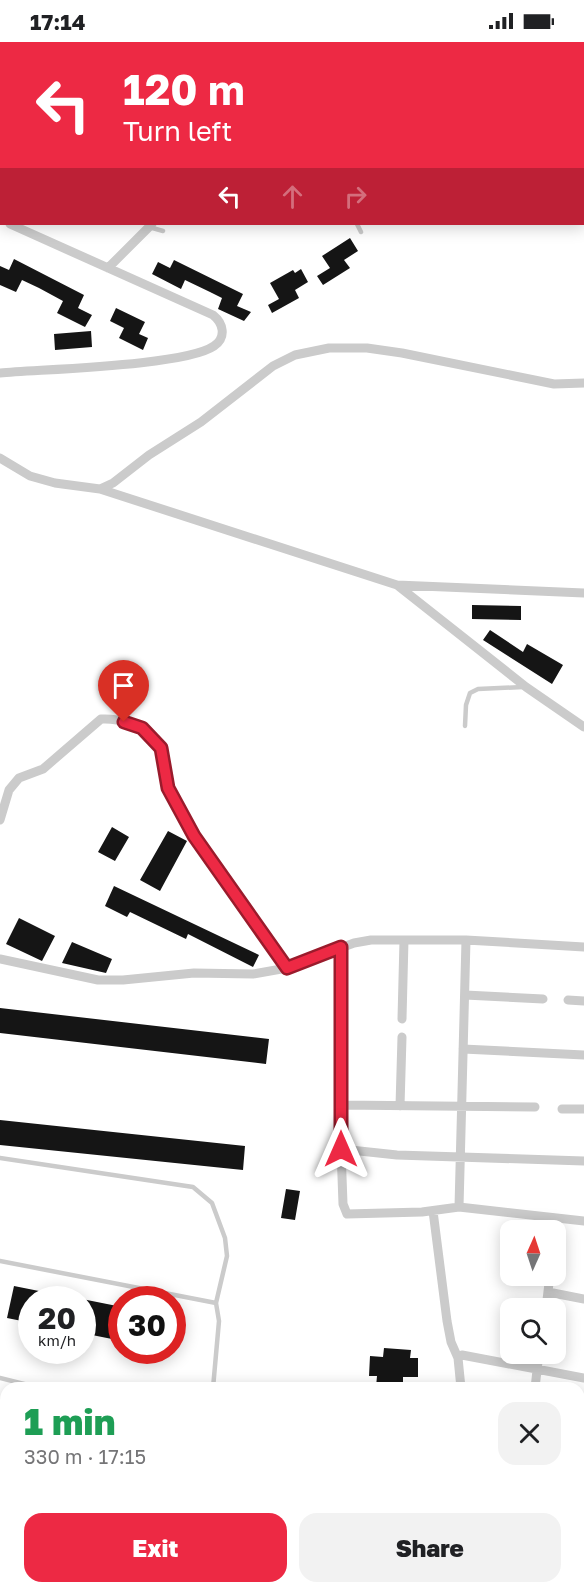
<!DOCTYPE html>
<meta charset="utf-8">
<style>
body{margin:0;font-family:"Golos Text",sans-serif;background:#f2f2f2;color:#202124;height:100vh;display:flex;flex-direction:column;font-size:22px;white-space:nowrap}
*{box-sizing:border-box;margin:0}
p{font-size:20px;color:#757577}
.icon{flex:none;width:33px;height:33px;fill:none;stroke:currentColor;stroke-width:2;stroke-linecap:round;stroke-linejoin:round}
.map{position:relative;flex:1;overflow:hidden}
.drawer{position:absolute;left:0px;top:1340px;width:585px;height:212px;display:flex;flex-direction:column;background:#fff;border-radius:18px 18px 0 0;box-shadow:0 3px 15px #0003}
.drawer>*{flex:none}
.banner{position:absolute;left:0px;top:0px;width:585px;height:183px;box-shadow:0 3px 15px #0003;background:#ed2944;color:#fff;overflow:hidden}
.needle{width:39px;rotate:3deg}
.controls{position:absolute;left:500px;top:1178px;display:grid;gap:12px}
.controls a{display:grid;place-items:center;width:66px;height:66px;border-radius:12px;background:#fff;box-shadow:0 3px 15px #0003;font-size:30px}
.speed{position:absolute;left:18px;top:1244px;display:flex;gap:12px;font-size:30px;font-weight:700;text-align:center}
.speed>*{display:grid;place-content:center;width:78px;height:78px;border-radius:50%;background:#fff;box-shadow:0 3px 15px #0003;line-height:1}
.speed small{font-size:15px;font-weight:400}
.speed .limit{border:9px solid #d22;background:#fff;color:#111}
.pin{position:absolute;display:grid;place-items:center;width:51px;height:51px;color:#fff;margin:-62px -26px;border-radius:50% 50% 50% 0;rotate:-45deg;box-shadow:0 0 6px #0007}
.pin .icon{rotate:45deg}
.me{position:absolute;width:66px;margin:-33px;rotate:0deg;stroke-linejoin:round;filter:drop-shadow(0 0 4px #0008)}
.turn{display:flex;align-items:center;gap:21px;height:126px;padding:0 24px;font-size:27px}
.turn .icon{width:78px;height:78px;stroke-width:2.5}
.turn b{display:block;font-size:42px;line-height:51px}
.lanes{display:flex;align-items:center;height:57px;padding:0 24px;background:#0003;justify-content:center;gap:30px;direction:ltr}
.lanes .off{opacity:.35}
.round{display:grid;place-items:center;flex:none;width:63px;height:63px;border-radius:18px;background:#f2f2f2}
.summary{display:flex;align-items:center;justify-content:space-between;height:102px;padding:0 24px}
h1{font-size:36px;font-weight:800;line-height:45px;color:#1e9e55}
.primary-button{display:flex;gap:12px;margin-top:auto;padding:12px 24px}
.primary-button a{flex:1;height:69px;border-radius:18px;background:#ed2944;color:#fff;font-size:24px;font-weight:800;line-height:69px;text-align:center}
.primary-button a+a{background:#f2f2f2;color:#202124}
.status{display:flex;justify-content:space-between;align-items:center;height:42px;padding:0 30px;background:#fff;direction:ltr}
.status svg{height:16px;fill:currentColor}
.map>svg:first-child{display:block}
.building{fill:#151515}
.lines{fill:none;stroke-linecap:round;stroke-linejoin:round}
.service{stroke:#cbcbcb;stroke-width:4.5}
.minor{stroke:#cbcbcb;stroke-width:9}
.route-casing{stroke:#9a1b2c;stroke-width:15}
.route{stroke:#ed2944;stroke-width:10}
</style>
<div class="status"><b>17:14</b><svg viewBox="0 0 49 12"><path d="M0 12V9h3v3zM5 12V6h3v6zM10 12V3h3v9zM15 12V0h3v12zM26 1h20v11H26zM47 4h2v5h-2z"/></svg></div>
<div class="map">
<svg width="584" height="1550" viewBox="0 0 584 1550">
<rect width="100%" height="100%" fill="#fff"/>
<path class="building" d="M350,196L358,209L344,218L350,226L323,243L317,234L330,226L322,214Z
M14,217L84,253L78,266L92,273L85,285L57,271L63,259L39,246L22,238L16,250L0,243V224L9,228Z
M174,218L243,252L237,264L251,270L244,279L218,267L222,256L210,250L185,238L181,247L152,232L158,220L170,226Z
M301,227L308,240L295,248L299,256L272,271L268,263L279,257L270,241L293,228L295,231Z
M116,266L145,280L139,292L148,296L143,308L119,296L124,286L110,279Z
M91,289L92,305L55,308L54,292Z
M472,563L521,564V578L472,577Z
M490,588L523,610L527,602L563,623L552,642L483,598Z
M112,785L129,795L115,819L98,810Z
M168,789L187,799L160,849L140,838Z
M114,844L259,913L253,925L188,892L186,897L130,870L127,875L105,864Z
M19,876L55,894L42,919L6,902Z
M72,900L112,917L106,931L62,921Z
M0,966L269,997L266,1022L0,991Z
M0,1078L245,1104L243,1128L0,1103Z
M286,1147L300,1149L295,1178L281,1176Z
M14,1244L59,1253V1257H32V1281L7,1276Z
M82,1257L122,1265V1299L82,1291Z
M172,1276L182,1278L177,1304H172Z
M384,1306L411,1308L410,1316H418V1335H403V1346L376,1345L377,1334H369L370,1314L383,1315Z"/>
<g class="lines">
<path class="service" d="M357,182L361,190
M149,185L163,189
M465,684L466,663L470,651L478,647L523,645
M0,1116L193,1145L212,1161L225,1196L227,1214L216,1261L219,1279L213,1346
M0,1219L216,1261
M0,1336L40,1346
M0,1477L6,1478
M0,1543L6,1544
M14,1545L42,1550
M253,1550V1545"/>
<path class="minor" d="M234,0L235,2
M373,0L375,2
M140,2L141,0
M326,2L327,0
M418,2L419,0
M0,54L2,55
M0,137L2,136
M0,177L2,178
M108,226L152,182
M0,331C43,327 185,324 214,304C227,295 223,281 213,273L10,182
M0,416L30,434L55,441L100,447L113,441L149,413L201,380L273,324L295,313L329,306H367L402,311L554,342L584,341
M100,447L397,543L584,551
M397,543L526,645L584,685
M0,778L9,748L19,736L43,727L101,677C118,676 141,682 152,694C167,711 163,738 174,759C205,818 249,872 287,926
M341,905V1107L343,1162L347,1172L422,1170L459,1165L584,1179
M0,917L98,938H123L194,931L253,932L287,926L354,901L371,898H466L584,905
M465,953L543,957
M568,958L584,959
M402,977L404,898
M463,1007L584,1013
M340,1063L535,1065
M400,1064L402,995
M562,1067H584
M341,1107L397,1113L584,1119
M459,1165L466,898
M433,1169L447,1279L451,1300L458,1316L461,1346
M555,1196L557,1178
M548,1250L584,1257
M546,1266L550,1233
M458,1316L462,1313L584,1336
M535,1346L539,1311
M582,1470L584,1454
M403,1550L409,1545
M512,1550L513,1545"/>
</g>
<g class="lines">
<defs>
<path id="route" d="M124,680L142,686L161,706L168,746L194,794L287,926L341,905V1107"/>
</defs>
<use href="#route" class="route-casing"/>
<use href="#route" class="route"/>
</g>
</svg>
<div class="controls">
<a><svg class="needle" viewBox="-14 -14 28 28"><path d="M0-13l5 13h-10z" fill="#e53935"/><path d="M0 13l5-13h-10z" fill="#757577"/></svg></a>
<a><svg class="icon" aria-label="search" viewBox="0 0 24 24"><circle cx="10" cy="10" r="6"/><path d="M15 15l6 6"/></svg></a>
</div>
<div class="speed"><div>20<small>km/h</small></div><div class="limit">30</div></div>
<div class="pin" style="left:124px;top:680px;background:#d93025"><svg class="icon" aria-label="arrive" viewBox="0 0 24 24"><path d="M6 21V4h12l-3 4 3 4H6"/></svg></div>
<svg class="me" style="left:341px;top:1107px" viewBox="-20 -20 40 40"><path d="M0-17L14 15 0 8-14 15z" fill="#ed2944" stroke="#fff" stroke-width="4"/></svg>
<div class="banner">
<div class="turn"><svg class="icon" aria-label="left" viewBox="0 0 24 24"><path d="M17 20v-9H6M10 6l-5 5 5 5"/></svg><div><b>120 m</b>Turn left</div></div>
<div class="lanes"><svg class="icon" aria-label="left" viewBox="0 0 24 24"><path d="M17 20v-9H6M10 6l-5 5 5 5"/></svg><svg class="icon off" aria-label="ahead" viewBox="0 0 24 24"><path d="M12 20V5M6 11l6-6 6 6"/></svg><svg class="icon off" aria-label="right" viewBox="0 0 24 24"><path d="M7 20v-9h11M14 6l5 5-5 5"/></svg></div>
</div>
<section class="drawer">
<div class="summary"><div><h1>1 min</h1><p>330 m · 17:15</p></div><a class="round"><svg class="icon" aria-label="close" viewBox="0 0 24 24"><path d="M6 6l12 12M18 6L6 18"/></svg></a></div>
<div class="primary-button"><a>Exit</a><a>Share</a></div>
</section>
</div>
